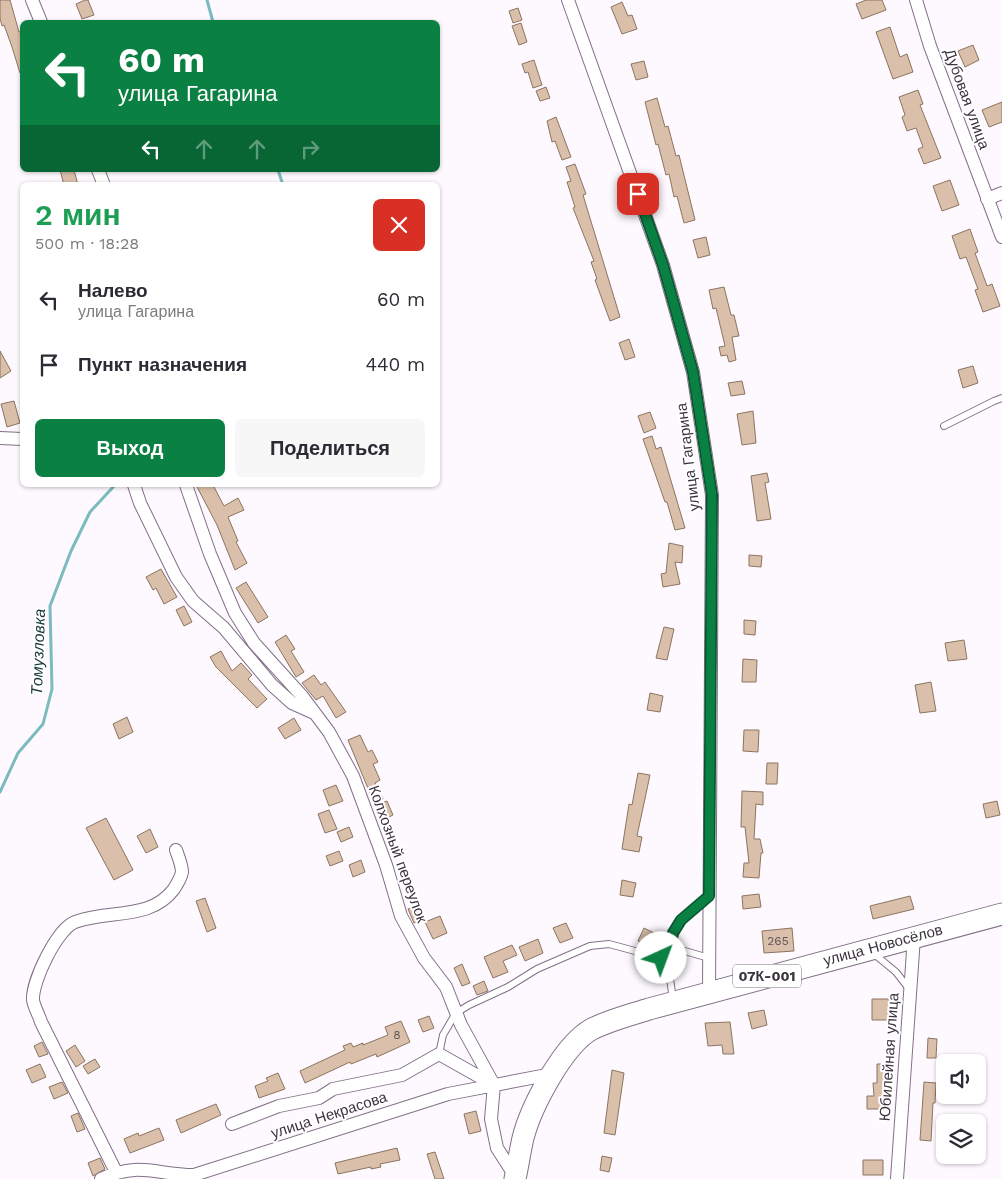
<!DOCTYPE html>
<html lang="ru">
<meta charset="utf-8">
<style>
body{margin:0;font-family:"Work Sans",sans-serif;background:#f7f7f7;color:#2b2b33;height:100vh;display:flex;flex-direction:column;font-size:19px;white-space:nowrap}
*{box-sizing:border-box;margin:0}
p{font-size:16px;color:#7c7c81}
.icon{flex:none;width:28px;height:28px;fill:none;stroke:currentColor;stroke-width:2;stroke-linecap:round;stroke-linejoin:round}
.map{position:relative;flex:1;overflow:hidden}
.details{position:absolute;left:20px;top:182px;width:420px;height:305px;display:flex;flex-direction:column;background:#fff;border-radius:8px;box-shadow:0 1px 4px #0004}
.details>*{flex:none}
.top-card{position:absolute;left:20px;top:20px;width:420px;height:152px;border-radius:8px;box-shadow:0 1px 4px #0004;background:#0b8043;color:#fff;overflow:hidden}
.fabs{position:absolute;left:936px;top:1054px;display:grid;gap:10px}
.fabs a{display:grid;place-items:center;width:50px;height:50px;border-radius:8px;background:#fff;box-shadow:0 1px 4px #0004;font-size:25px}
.pin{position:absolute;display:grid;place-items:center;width:42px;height:42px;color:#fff;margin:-21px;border-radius:10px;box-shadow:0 2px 8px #0006}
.me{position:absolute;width:55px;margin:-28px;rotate:43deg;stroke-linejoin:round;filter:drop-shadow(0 0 4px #0008)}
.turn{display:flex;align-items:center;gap:18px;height:105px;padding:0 15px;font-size:22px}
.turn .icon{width:65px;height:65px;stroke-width:2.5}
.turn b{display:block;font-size:35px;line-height:42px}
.lanes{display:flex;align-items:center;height:48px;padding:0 15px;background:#0003;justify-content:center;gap:25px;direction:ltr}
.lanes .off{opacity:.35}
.round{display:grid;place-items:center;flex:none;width:52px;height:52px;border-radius:8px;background:#f7f7f7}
.headline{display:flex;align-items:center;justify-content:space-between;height:85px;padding:0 15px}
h1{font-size:30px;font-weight:600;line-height:38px;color:#1e9e55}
.primary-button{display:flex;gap:10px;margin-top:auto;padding:10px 15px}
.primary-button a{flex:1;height:58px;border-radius:8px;background:#0b8043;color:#fff;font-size:20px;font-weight:600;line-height:58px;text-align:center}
.primary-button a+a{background:#f7f7f7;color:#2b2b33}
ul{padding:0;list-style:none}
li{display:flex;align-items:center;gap:15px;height:65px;padding:0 15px}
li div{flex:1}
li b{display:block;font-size:19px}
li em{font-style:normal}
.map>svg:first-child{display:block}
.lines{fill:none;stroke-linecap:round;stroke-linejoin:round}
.stream{stroke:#7bbbbe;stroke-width:3}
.building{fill:#dabfaa;stroke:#8c7460}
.lane-casing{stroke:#827088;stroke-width:8}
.street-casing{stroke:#827088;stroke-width:14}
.primary-casing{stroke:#827088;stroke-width:23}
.lane{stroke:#fff;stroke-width:6}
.street{stroke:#fff;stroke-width:12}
.primary{stroke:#fff;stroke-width:21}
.route-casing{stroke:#07532c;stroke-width:12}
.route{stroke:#0b8043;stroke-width:9}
.labels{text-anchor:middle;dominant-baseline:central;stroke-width:4;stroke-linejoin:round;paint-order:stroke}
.number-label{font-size:12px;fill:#635759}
.shield{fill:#fff;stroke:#767178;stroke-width:1}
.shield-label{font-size:14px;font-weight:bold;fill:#3b343e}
.street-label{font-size:15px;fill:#3b343e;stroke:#fff}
.water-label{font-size:16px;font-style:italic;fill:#19393b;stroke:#fff}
</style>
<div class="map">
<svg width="1002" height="1179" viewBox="0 0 1002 1179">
<rect width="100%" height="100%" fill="#fdf9ff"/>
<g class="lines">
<path class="stream" d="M207,0L213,22
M278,170L283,185
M0,792L18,753L43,724L52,689L50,606L71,551L90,512L115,485"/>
</g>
<path class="building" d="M0,0H10L19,32L22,31V73H20L12,47L4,25L2,26L0,18Z
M85,0H88L94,15L82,19L76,4Z
M866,0H882L886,10L862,19L856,4Z
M622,2L628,16L632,15L637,29L622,34L611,7Z
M518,8L522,20L513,23L509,11Z
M521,23L527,42L519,45L512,26Z
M890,27L900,57L907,54L913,72L893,79L876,32Z
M973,45L979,60L965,67L958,51Z
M534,60L542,85L533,88L528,72L525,73L522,64Z
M644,61L648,77L636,80L631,64Z
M546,87L550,98L540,101L536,91Z
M918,90L923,104L920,105L941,158L924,164L918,149L923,147L916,128L907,131L902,117L905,115L899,97Z
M657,98L665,127L668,126L676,156L679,155L695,220L684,223L677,196L674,197L669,174L666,175L658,144L656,145L645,102Z
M1002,102V122L989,127L982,110Z
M556,117L571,157L562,160L555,141L552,142L547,121Z
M575,164L586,194L583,195L620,317L610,321L595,280L597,279L591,262L594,261L573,208L575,207L567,182L571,181L566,167Z
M60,170H74L78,185H64Z
M950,180L959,205L942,211L933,186Z
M970,229L978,252L975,253L987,286L992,284L1000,306L983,312L975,290L978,289L966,257L960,259L952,236Z
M706,237L710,255L698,258L693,240Z
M724,287L731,315H734L739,336L732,337L736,360L729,362L727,355L721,356L719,347L725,346L716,308L713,309L709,290Z
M629,339L635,357L625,360L619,343Z
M0,351L11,371L0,378Z
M973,366L978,383L963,388L958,370Z
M742,381L745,394L731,396L728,383Z
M14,401L20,423L7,427L1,404Z
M753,411L756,443L742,445L737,414Z
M650,412L656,428L644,433L638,416Z
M652,436L656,449L661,447L685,528L675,530L667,502H665L643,439Z
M767,473L769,482L765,483L771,519L757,521L751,476Z
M196,485H213L224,506L238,498L244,510L228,517L238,541L236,542L247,563L235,570L217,525Z
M669,543L683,546L682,563L675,562L680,584L663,587L661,574L666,573Z
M749,555L762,556L761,567L749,566Z
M161,569L177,597L164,604L156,588L153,590L146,577Z
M246,582L268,617L258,623L236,588Z
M184,606L192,622L184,626L176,610Z
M744,620L756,621L755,635L744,634Z
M664,627L674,629L667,660L656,658Z
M286,635L295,649L291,651L304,672L296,677L275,642Z
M964,640L967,659L948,661L945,643Z
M221,651L232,671L241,663L252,675L248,679L267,699L257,708L216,667L210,657Z
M743,659L757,660L756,682H742Z
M314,675L321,685L325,682L346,712L336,718L323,696L316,700L302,683Z
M931,682L936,711L920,713L915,685Z
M650,693L663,696L660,712L647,710Z
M127,717L133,732L119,739L113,724Z
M294,718L301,730L285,739L278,728Z
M744,730H759L758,752L743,751Z
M360,735L368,752L372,750L378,762L373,764L380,780L375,783L383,799L374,803L348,740Z
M767,763H778L777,784H766Z
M638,773L650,775L637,836L642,837L639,852L622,849L629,804L632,805Z
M336,785L343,801L329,806L323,790Z
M742,791L763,792V805L756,804L754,839H760L763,853H761L759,878L743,877L744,863H749L745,827H741Z
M387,801L393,815L383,820L377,805Z
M997,801L1000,815L986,818L983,804Z
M329,810L337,829L325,833L318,814Z
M106,818L133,870L114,880L86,828Z
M349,827L353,837L341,842L337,832Z
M150,829L158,847L146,853L137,836Z
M339,851L343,861L330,866L326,856Z
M361,860L365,872L353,877L349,865Z
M622,880L636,883L633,897L620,895Z
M759,894L761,907L743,909L742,896Z
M910,896L914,909L873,919L870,906Z
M205,898L216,928L207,932L196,901Z
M418,905L424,919L414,923L408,909Z
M440,916L447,933L433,939L425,922Z
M566,923L573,938L560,943L553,928Z
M644,928L654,933L648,946L638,941Z
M792,928L794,951L764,953L762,931Z
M538,939L543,953L525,961L519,947Z
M512,945L517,955L503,961L508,972L493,978L484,957Z
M462,964L470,983L462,986L454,968Z
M484,981L488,991L477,995L473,986Z
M872,999H889L890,1020H872Z
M764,1010L767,1025L752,1029L748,1013Z
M429,1016L434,1028L423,1032L418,1020Z
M401,1021L410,1042L377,1057L376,1054L351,1064L350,1062L305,1083L300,1071L345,1050L343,1046L351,1043L353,1047L363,1043V1045L388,1035L385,1027Z
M730,1022L734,1054H723L722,1045L708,1046L705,1023Z
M928,1038L937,1039L936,1058H927Z
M42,1042L48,1054L39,1057L34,1046Z
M75,1045L85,1061L76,1067L66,1051Z
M95,1059L100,1067L88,1074L83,1066Z
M40,1064L46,1077L32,1083L26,1070Z
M877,1064H889L886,1109H867V1096H874L873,1083H877Z
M612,1070L624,1073L615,1135L604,1133Z
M278,1073L285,1089L259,1098L255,1086L268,1081L266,1078Z
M62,1082L68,1093L54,1099L49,1087Z
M924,1082L936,1083L935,1103H933L931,1141L920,1140Z
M216,1104L221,1115L181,1133L176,1120Z
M476,1111L481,1131L469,1134L464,1114Z
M78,1113L85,1129L77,1132L71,1116Z
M159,1128L164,1140L130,1153L124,1139L138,1133L139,1136Z
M397,1148L400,1160L380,1164L381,1167L371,1169V1167L338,1174L335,1163Z
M435,1152L444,1179H435L427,1154Z
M602,1156L612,1158L609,1172L600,1170Z
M100,1158L105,1169L93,1176L88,1163Z
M863,1160H883V1175H863Z"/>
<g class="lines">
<defs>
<path id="lane" d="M944,426L994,401L1002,398
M671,947L709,958
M873,953L896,972L910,990
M668,964L673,933L681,920L708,897
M439,1054L443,1035L456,1013L469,1005L508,987L537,969L590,946L609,944L661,958L668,964L673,1000"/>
<path id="street" d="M32,0L41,22
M568,0L663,265L693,372L712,495L709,992
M916,0L930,46L1002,237
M98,170L104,185
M987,199L1002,193
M0,438L22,439
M134,485L140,503L176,577L193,601L224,628L272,685L292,703L312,712
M186,485L210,554L235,613L254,643L302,696L329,732L353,776L386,865L401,916L424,958L446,987L461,1025L494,1085
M494,1085L491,1119L497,1148L515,1176
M232,1124L279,1106L319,1098L333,1089L402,1075L439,1054L494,1085
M116,1172L41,1022C39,1015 34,1007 33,1000C32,981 57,929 75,922C109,909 150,921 174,889C177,884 181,878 182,872C182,865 178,856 176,850
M101,1179C140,1161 156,1175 194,1175L448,1094L552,1074
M897,1179L914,937"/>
<path id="primary" d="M515,1179C518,1165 520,1151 523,1138C531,1107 563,1045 592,1029C610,1020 630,1015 649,1009L1002,914"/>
</defs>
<use href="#lane" class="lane-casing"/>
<use href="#street" class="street-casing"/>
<use href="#primary" class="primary-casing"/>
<use href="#lane" class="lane"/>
<use href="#street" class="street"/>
<use href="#primary" class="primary"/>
</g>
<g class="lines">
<defs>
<path id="route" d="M638,194L663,265L693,372L712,495L709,896L681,920L673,933L668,964L661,958"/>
</defs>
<use href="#route" class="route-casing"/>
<use href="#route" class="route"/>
</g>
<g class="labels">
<g class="number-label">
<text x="778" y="941">265</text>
<text x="397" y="1035">8</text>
</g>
<rect class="shield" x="733" y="964.5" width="68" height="23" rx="4"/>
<g class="shield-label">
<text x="767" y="976">07К-001</text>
</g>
<g class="street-label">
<text transform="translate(967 99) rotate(70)">Дубовая улица</text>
<text transform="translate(688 457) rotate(-97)">улица Гагарина</text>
<text transform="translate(398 854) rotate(70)">Колхозный переулок</text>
<text transform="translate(883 945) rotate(-15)">улица Новосёлов</text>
<text transform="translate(889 1057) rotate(-86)">Юбилейная улица</text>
<text transform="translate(329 1115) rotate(-18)">улица Некрасова</text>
</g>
<g class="water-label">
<text transform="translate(38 652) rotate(-88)">Томузловка</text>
</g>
</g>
</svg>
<div class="fabs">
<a><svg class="icon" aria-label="sound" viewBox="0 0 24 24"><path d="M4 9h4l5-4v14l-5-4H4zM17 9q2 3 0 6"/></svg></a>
<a><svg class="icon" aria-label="layers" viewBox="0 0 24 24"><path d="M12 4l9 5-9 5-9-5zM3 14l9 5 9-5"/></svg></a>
</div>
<div class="pin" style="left:638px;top:194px;background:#d93025"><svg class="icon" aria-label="arrive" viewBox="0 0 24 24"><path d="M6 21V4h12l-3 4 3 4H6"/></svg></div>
<svg class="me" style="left:661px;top:958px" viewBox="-20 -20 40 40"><circle r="19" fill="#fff"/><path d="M0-13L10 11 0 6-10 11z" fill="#0b8043"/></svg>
<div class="top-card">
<div class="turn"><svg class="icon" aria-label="left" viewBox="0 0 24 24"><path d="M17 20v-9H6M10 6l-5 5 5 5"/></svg><div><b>60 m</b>улица Гагарина</div></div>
<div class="lanes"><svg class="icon" aria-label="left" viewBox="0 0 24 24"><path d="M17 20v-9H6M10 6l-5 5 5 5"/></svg><svg class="icon off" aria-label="ahead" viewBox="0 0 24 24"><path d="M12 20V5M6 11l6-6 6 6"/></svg><svg class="icon off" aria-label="ahead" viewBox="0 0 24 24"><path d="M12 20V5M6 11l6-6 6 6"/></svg><svg class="icon off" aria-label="right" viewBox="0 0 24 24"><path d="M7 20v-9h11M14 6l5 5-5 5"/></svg></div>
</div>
<section class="details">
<div class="headline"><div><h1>2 мин</h1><p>500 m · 18:28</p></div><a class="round" style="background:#d93025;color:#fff"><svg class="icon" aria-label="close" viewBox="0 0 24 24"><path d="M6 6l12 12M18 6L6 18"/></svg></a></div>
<ul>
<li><svg class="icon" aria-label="left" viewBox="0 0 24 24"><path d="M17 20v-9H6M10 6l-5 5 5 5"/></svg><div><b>Налево</b><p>улица Гагарина</p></div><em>60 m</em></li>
<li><svg class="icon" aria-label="arrive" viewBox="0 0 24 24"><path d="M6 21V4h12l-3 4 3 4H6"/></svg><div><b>Пункт назначения</b></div><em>440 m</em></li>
</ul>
<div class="primary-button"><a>Выход</a><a>Поделиться</a></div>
</section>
</div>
